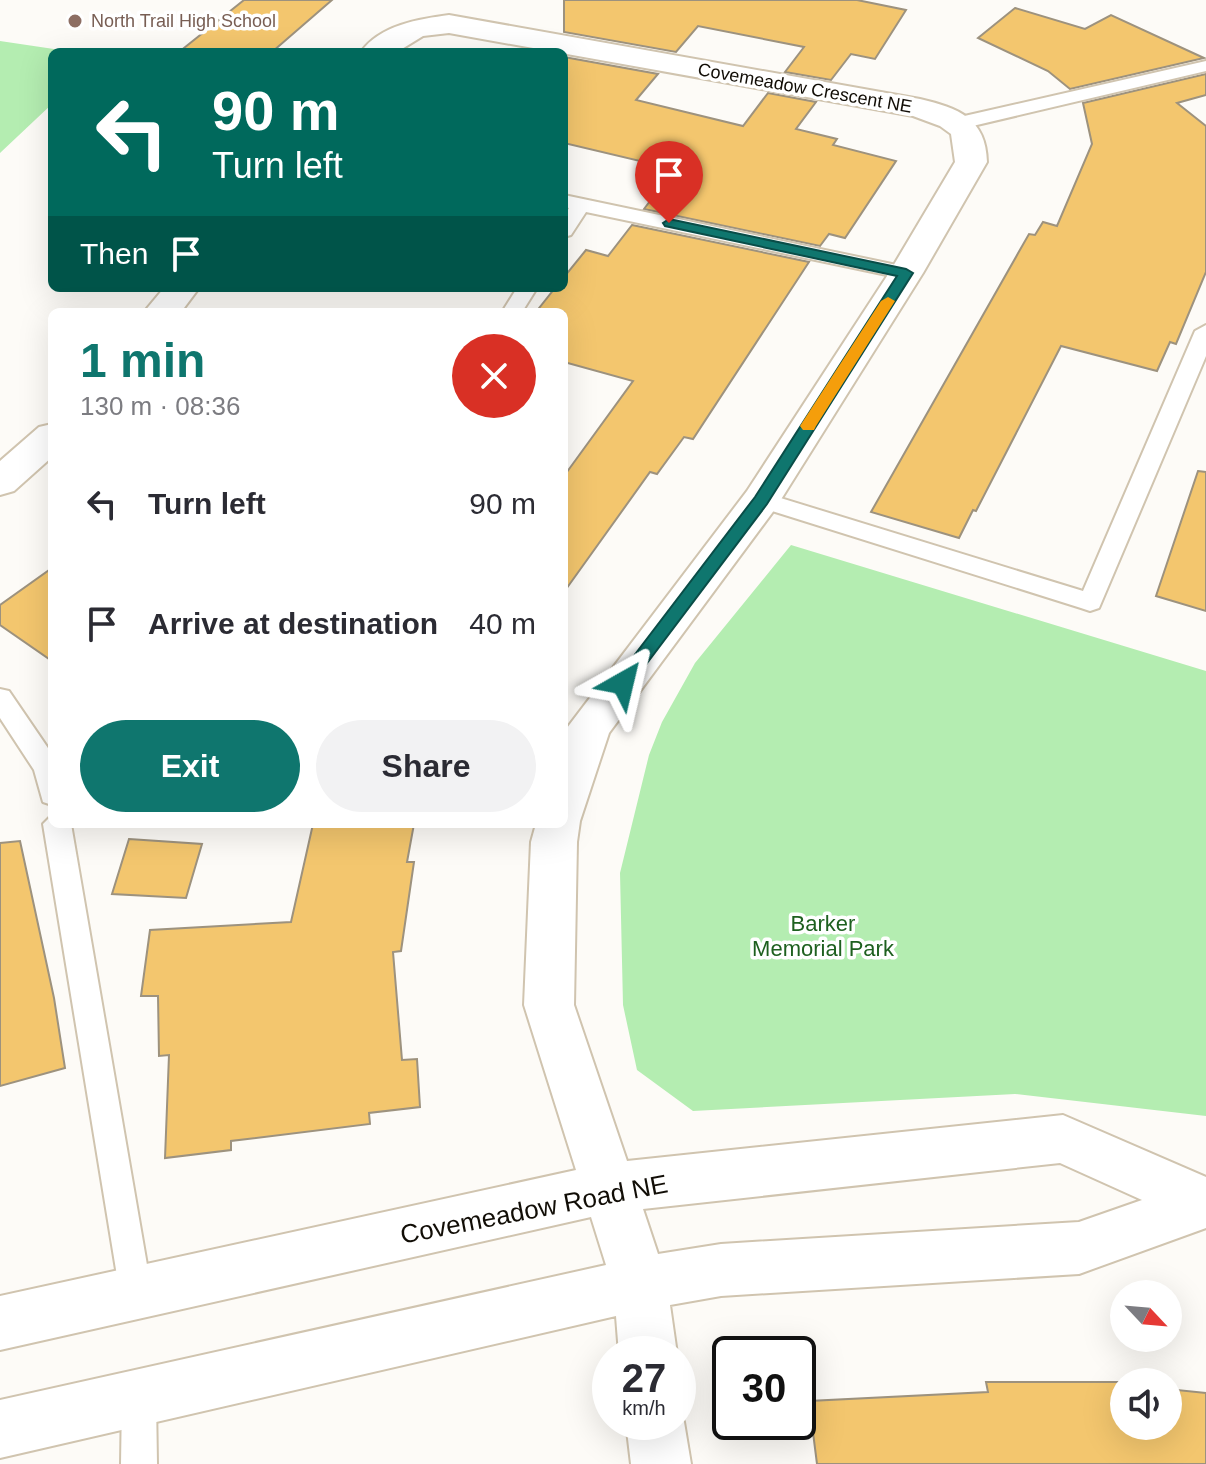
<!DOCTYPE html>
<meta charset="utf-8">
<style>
body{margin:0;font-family:Helvetica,sans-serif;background:#f2f2f3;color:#2b2b33;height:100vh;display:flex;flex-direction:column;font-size:30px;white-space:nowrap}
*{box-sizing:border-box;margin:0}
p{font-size:26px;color:#7c7c81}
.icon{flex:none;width:44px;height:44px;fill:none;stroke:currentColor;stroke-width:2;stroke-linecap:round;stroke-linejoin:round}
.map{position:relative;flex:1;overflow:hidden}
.drawer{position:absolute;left:48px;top:308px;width:520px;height:520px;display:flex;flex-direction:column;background:#fff;border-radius:12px;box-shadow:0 8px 32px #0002}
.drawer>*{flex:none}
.guide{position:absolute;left:48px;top:48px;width:520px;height:244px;border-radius:12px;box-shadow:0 8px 32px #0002;background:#00695c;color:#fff;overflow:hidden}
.needle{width:52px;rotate:116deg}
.tools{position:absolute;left:1110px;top:1280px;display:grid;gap:16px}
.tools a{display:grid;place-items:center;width:72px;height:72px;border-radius:50%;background:#fff;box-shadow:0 8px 32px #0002;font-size:40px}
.speed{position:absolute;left:592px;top:1336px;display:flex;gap:16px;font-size:40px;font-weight:700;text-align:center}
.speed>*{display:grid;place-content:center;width:104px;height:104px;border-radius:50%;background:#fff;box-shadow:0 8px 32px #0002;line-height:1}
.speed small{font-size:20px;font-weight:400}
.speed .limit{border:4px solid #111;border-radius:12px;background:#fff;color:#111}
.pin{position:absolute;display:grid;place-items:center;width:68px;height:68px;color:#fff;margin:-82px -34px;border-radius:50% 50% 50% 0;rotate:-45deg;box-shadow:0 0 8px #0007}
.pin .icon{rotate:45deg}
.me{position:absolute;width:88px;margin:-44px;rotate:37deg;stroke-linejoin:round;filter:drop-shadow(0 0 6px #0008)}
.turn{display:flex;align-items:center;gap:28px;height:168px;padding:0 32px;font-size:36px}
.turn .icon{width:104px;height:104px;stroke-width:2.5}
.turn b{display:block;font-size:56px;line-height:68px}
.then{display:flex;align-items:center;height:76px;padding:0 32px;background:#0003;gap:16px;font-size:30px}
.round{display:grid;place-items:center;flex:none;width:84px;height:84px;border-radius:42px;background:#f2f2f3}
.overview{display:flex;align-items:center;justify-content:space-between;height:136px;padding:0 32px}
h1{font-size:48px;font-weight:700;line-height:60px;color:#0f766e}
.primary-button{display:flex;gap:16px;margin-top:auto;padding:16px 32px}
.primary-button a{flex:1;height:92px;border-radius:48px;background:#0f766e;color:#fff;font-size:32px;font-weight:700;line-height:92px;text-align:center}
.primary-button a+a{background:#f2f2f3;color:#2b2b33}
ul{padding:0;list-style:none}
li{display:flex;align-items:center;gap:24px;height:120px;padding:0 32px}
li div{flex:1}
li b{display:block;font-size:30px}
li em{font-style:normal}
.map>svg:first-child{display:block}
.green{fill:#b4edb1}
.building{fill:#f3c66e;stroke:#9d927e;stroke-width:2}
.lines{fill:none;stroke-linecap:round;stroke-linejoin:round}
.service-casing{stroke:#d0c4af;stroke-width:4}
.minor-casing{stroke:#d0c4af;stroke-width:4}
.service{fill:#fff;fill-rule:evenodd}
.minor{fill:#fff;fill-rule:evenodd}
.route{fill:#0f766e;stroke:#0a4d48;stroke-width:2}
.slow{fill:#f59e0b}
.education-dot{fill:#8d6e63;stroke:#fff;stroke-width:3}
.labels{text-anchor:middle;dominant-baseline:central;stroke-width:7;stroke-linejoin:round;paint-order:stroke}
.far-education-label{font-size:18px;fill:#785e54;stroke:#fff;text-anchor:start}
.far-street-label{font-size:18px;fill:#110d06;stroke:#fff}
.park-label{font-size:22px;fill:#1e601f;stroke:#fff}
.near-street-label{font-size:26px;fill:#110d06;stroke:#fff}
</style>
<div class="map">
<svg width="1206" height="1464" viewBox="0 0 1206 1464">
<rect width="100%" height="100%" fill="#fdfbf7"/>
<path class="green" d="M0,41L74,52H52V104L0,153Z
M791,545L1206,671V1116L1015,1094L693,1111L637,1070L623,1005L620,873L649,755L662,722L695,663Z"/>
<path class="building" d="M244,0H332L272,52H179Z
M564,0H857L906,10L875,59L851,54L831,80L785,72L804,47L698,26L676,52L564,32Z
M1015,8L1085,29L1111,15L1204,58L1070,89L1048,71L978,38Z
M564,57L658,74L636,100L743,126L768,93L816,102L796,129L837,139L833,145L896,161L845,238L829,234L820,246L644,209L674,169L564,143Z
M1206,74V95L1177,103L1206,126V272L1176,344L1170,342L1157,371L1061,346L976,511L973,510L959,538L871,512L1029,234L1035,235L1043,222L1057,226L1092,144L1083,103Z
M632,225L809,262L693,439L684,437L657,474L650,472L564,592V476L633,381L564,362V312H536L555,288H564V277L586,250L608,256Z
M1198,471L1206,472V611L1156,596Z
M52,568V661L0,625V605Z
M313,824H414L407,862H414L401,951L393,952L402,1060L417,1059L420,1107L369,1113L370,1124L231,1141V1150L165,1158L169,1055L159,1056L158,996H141L150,930L291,922Z
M129,839L202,844L186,898L112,894Z
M20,841L54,998L65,1068L0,1086V843Z
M986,1382H1124V1426H1168V1389L1206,1393V1464H817L809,1401L988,1392Z"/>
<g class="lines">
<defs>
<path id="service" d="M1206,61V71L960,129L951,123L960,117Z
M564,195L906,267L916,273L906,279L586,212L571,235L564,237V216L569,208L564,207Z
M517,288H537L522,312H502Z
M1206,325V356L1099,608L1090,611L1081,608L753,505L749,500L753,495L761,492L1083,591L1195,331Z
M0,689L9,691L52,754V805L43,802L34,770L0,718Z
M52,815V824H71L152,1294L148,1305L136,1310L124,1305L120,1294L43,824Z
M139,1383L151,1388L156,1400L157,1464H121L122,1400L127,1388Z"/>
<path id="minor" d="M449,15L920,99C958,108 986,118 987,162L923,273L775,509L609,733L580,821L577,842L574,1005L627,1161L1063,1115L1206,1177V1228L1079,1274L721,1296L670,1305L677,1354H619L616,1316L0,1458V1400L606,1265L591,1217L0,1350V1296L576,1170L524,1005L531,842L536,824H564V738L567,728L747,491L889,273L955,162L951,134L940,126L913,116L449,33L423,36L397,52H361C380,25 419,19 449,15ZM1060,1163L1142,1200L1079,1222L721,1244L658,1254L643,1209Z
M164,288H199L181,312H144Z
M52,424V457L14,491L0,495V461L39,427Z
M678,1407L684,1422L691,1464H631L626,1422H678Z"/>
</defs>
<use href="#service" class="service-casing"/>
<use href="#minor" class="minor-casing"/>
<use href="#service" class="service"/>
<use href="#minor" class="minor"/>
</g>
<path class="route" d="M669,219L906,269L913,273L767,504L629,687H617L614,683L617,678L755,497L897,276L665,226L663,223Z"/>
<path class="slow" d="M888,297L895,301L816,426L814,430H803L800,426L881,301Z"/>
<circle class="education-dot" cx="75" cy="21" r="8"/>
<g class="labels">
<g class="far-education-label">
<text x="91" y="21">North Trail High School</text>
</g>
<g class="far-street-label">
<text transform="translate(805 88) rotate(10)">Covemeadow Crescent NE</text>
</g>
<g class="park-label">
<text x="823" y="923">Barker<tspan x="823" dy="25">Memorial Park</tspan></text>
</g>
<g class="near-street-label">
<text transform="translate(534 1209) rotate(-11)">Covemeadow Road NE</text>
</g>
</g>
</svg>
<div class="tools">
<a><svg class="needle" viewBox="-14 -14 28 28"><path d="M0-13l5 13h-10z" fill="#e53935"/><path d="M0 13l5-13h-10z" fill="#7c7c81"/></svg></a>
<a><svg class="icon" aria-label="sound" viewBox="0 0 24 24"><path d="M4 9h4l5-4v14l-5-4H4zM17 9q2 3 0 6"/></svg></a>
</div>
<div class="speed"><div>27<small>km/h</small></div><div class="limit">30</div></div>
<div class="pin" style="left:669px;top:223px;background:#d93025"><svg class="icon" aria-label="arrive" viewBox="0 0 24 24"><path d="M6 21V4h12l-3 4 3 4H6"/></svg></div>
<svg class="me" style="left:623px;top:683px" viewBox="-20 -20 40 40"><path d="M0-17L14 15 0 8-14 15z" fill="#0f766e" stroke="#fff" stroke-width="4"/></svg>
<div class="guide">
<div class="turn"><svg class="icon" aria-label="left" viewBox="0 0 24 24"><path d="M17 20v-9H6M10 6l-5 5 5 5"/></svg><div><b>90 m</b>Turn left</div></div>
<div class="then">Then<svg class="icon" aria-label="arrive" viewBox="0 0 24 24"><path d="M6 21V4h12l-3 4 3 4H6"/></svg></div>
</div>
<section class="drawer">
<div class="overview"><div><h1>1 min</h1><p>130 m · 08:36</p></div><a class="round" style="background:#d93025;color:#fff"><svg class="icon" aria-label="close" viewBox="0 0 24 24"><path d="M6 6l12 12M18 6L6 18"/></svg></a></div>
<ul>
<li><svg class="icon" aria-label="left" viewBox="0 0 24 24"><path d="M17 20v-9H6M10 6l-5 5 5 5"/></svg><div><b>Turn left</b></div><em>90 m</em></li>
<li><svg class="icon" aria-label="arrive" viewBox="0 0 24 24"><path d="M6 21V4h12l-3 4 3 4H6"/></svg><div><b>Arrive at destination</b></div><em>40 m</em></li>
</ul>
<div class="primary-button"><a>Exit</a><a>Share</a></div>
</section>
</div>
